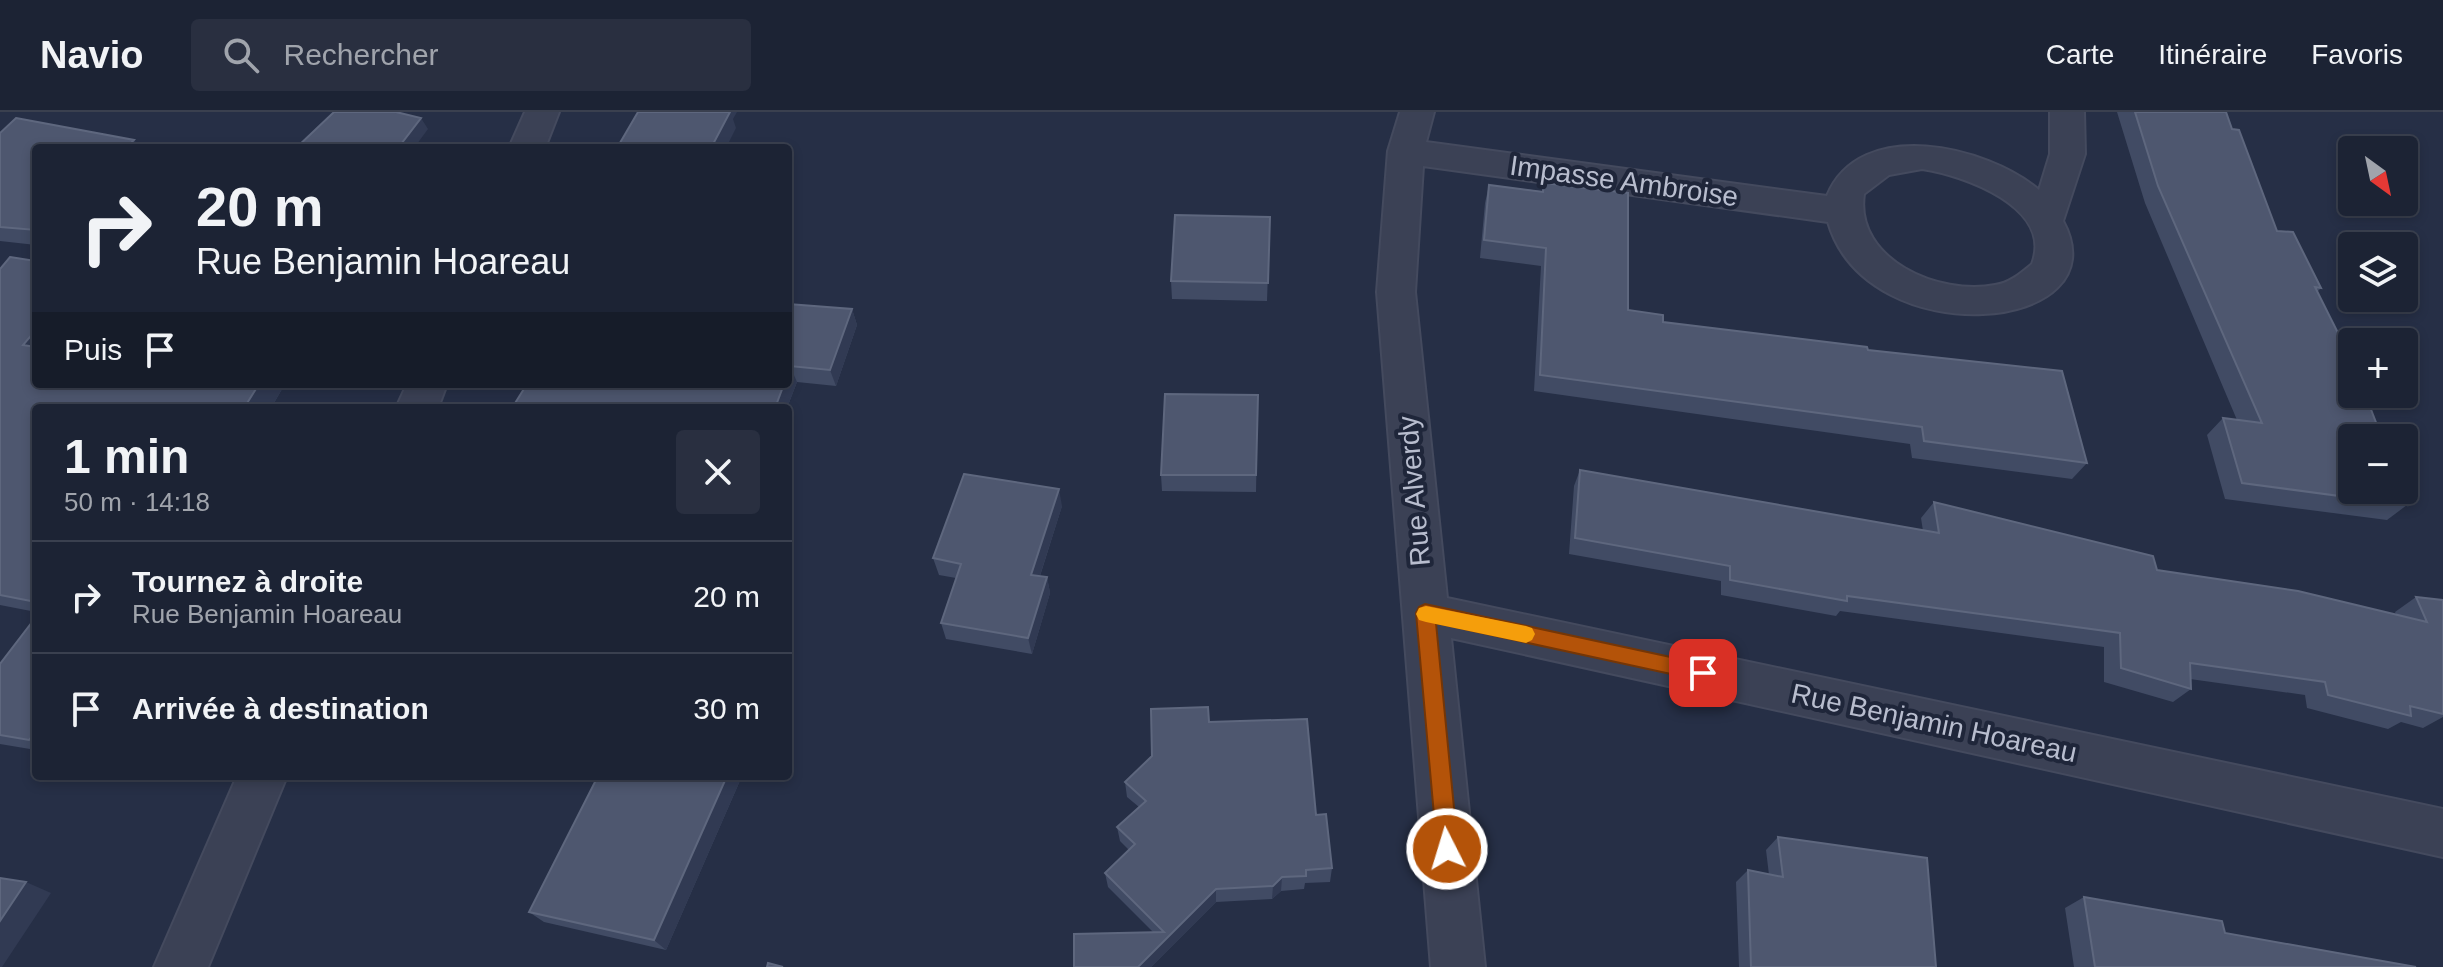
<!DOCTYPE html>
<html lang="fr">
<meta charset="utf-8">
<style>
body{margin:0;font-family:Arial,sans-serif;background:#292f40;color:#f1f3f6;height:100vh;display:flex;flex-direction:column;font-size:30px;white-space:nowrap}
*{box-sizing:border-box;margin:0}
p{font-size:26px;color:#a0a4ac}
.icon{flex:none;width:44px;height:44px;fill:none;stroke:currentColor;stroke-width:2;stroke-linecap:round;stroke-linejoin:round}
.map{position:relative;flex:1;overflow:hidden}
.drawer{position:absolute;left:32px;top:292px;width:760px;height:376px;display:flex;flex-direction:column;background:#1c2334;border-radius:8px;box-shadow:0 4px 12px #0003,0 0 0 2px #3a404f}
.drawer>*{flex:none}
.guide{position:absolute;left:32px;top:32px;width:760px;height:244px;border-radius:8px;box-shadow:0 4px 12px #0003,0 0 0 2px #3a404f;background:#1c2334;color:#f1f3f6;overflow:hidden}
.needle{width:52px;rotate:147deg}
.fabs{position:absolute;left:2338px;top:24px;display:grid;gap:16px}
.fabs a{display:grid;place-items:center;width:80px;height:80px;border-radius:8px;background:#1c2334;box-shadow:0 4px 12px #0003,0 0 0 2px #3a404f;font-size:40px}
.pin{position:absolute;display:grid;place-items:center;width:68px;height:68px;color:#fff;margin:-34px;border-radius:16px;box-shadow:0 4px 12px #0006}
.me{position:absolute;width:88px;margin:-44px;rotate:355deg;stroke-linejoin:round;filter:drop-shadow(0 0 6px #0008)}
.turn{display:flex;align-items:center;gap:28px;height:168px;padding:0 32px;font-size:36px}
.turn .icon{width:104px;height:104px;stroke-width:2.5}
.turn b{display:block;font-size:56px;line-height:68px}
.then{display:flex;align-items:center;height:76px;padding:0 32px;background:#0003;gap:16px;font-size:30px}
.round{display:grid;place-items:center;flex:none;width:84px;height:84px;border-radius:8px;background:#292f40}
.headline{display:flex;align-items:center;justify-content:space-between;height:136px;padding:0 32px}
h1{font-size:48px;font-weight:600;line-height:60px}
ul{padding:0;list-style:none}
li{display:flex;align-items:center;gap:24px;height:112px;padding:0 32px;border-top:2px solid #3a404f}
li div{flex:1}
li b{display:block;font-size:30px}
li em{font-style:normal}
header{display:flex;align-items:center;gap:48px;box-sizing:border-box;height:112px;padding:0 40px;background:#1c2334;border-bottom:2px solid #3a404f}
header strong{font-size:38px}
nav{display:flex;gap:44px;margin-inline-start:auto;font-size:28px}
.search{width:560px;height:72px;background:#292f40;display:flex;align-items:center;gap:20px;box-sizing:border-box;padding:0 28px;border-radius:8px;color:#a0a4ac;font-size:30px}
.map>svg:first-child{display:block}
.lines{fill:none;stroke-linecap:round;stroke-linejoin:round}
.minor-casing{stroke:#444a5e;stroke-width:4}
.minor{fill:#3b4155;fill-rule:evenodd}
.wall{fill:#414b64}
.shaded-wall{fill:#313a53}
.building{fill:#4e576f;stroke:#5e677e;stroke-width:2}
.route{fill:#b45309;stroke:#753606;stroke-width:2}
.slow{fill:#f59e0b}
.labels{text-anchor:middle;dominant-baseline:central;stroke-width:8;stroke-linejoin:round;paint-order:stroke}
.street-label{font-size:28px;fill:#b8bdce;stroke:#1f263a}
</style>
<header>
<strong>Navio</strong>
<div class="search"><svg class="icon" aria-label="search" viewBox="0 0 24 24"><circle cx="10" cy="10" r="6"/><path d="M15 15l6 6"/></svg>Rechercher</div>
<nav><a>Carte</a><a>Itinéraire</a><a>Favoris</a></nav>
</header>
<div class="map">
<svg width="2443" height="855" viewBox="0 0 2443 855">
<rect width="100%" height="100%" fill="#262f46"/>
<g class="lines">
<defs>
<path id="minor" d="M525,0H559L545,36H509Z
M1400,0H1434L1426,30L1827,84C1860,4 1987,34 2039,78L2050,42V0H2084L2085,42L2063,109C2124,222 1867,244 1828,110L1423,54L1415,180L1447,486L2443,697V745L1451,526L1485,855H1431L1377,180L1388,39ZM1922,57C1963,63 2054,95 2032,152C2021,161 2010,171 1995,173C1940,184 1854,148 1864,82L1889,63Z
M407,272H447L438,296H396Z
M237,664H287L208,855H154Z"/>
</defs>
<use href="#minor" class="minor-casing"/>
<use href="#minor" class="minor"/>
</g>
<path class="wall" d="M2117,0H2226L2232,17L2277,119L2321,176L2317,180L2407,393L2387,408L2225,387L2207,323L2223,306L2237,308L2145,91Z
M0,21L36,36V133L0,129Z
M1544,71L1628,198L1663,210L1868,238L2087,351L2072,367L1912,346L1910,332L1534,279L1541,154L1480,146L1485,91L1489,73L1542,79Z
M1270,105L1267,189L1172,187L1171,169Z
M0,157L36,272H285L271,296H36V500L0,493Z
M788,192L852,197L857,213L836,274L797,270L787,296Z
M1258,283L1256,380L1162,379L1161,363Z
M1580,358L1923,419L1921,406L1934,390L2157,458L2396,503L2395,500L2416,485L2443,488V605L2423,616L2401,610L2388,617L2307,596L2305,583L2190,567L2191,577L2173,590L2104,570V535L1840,499L1836,504L1721,483V469L1569,442L1574,374Z
M1062,394L1040,464L1047,465L1050,481L1032,542L946,527L941,511L956,466L939,463L933,446Z
M36,505V638L0,632V552Z
M1209,610L1316,703L1332,756L1330,770L1305,771L1304,777L1281,779L1272,787L1216,790L1151,855L1153,820L1108,775L1105,761L1129,738L1120,729L1117,715L1139,695L1127,685L1125,670Z
M598,664H742L666,838L544,810L529,800Z
M1778,725L1936,855H1739L1736,770L1748,758L1769,763L1766,738Z
M2084,785L2225,821L2416,855H2074L2065,796Z"/>
<path class="shaded-wall" d="M724,0H737L733,7L736,16L726,36H711Z
M421,6L428,17L414,36H398Z
M134,28L141,36H126Z
M852,197L857,213L836,274L830,258Z
M36,218V245L23,233Z
M790,254L797,270L787,296H775L784,272H788V260Z
M259,272H285L271,296H244Z
M1059,377L1062,394L1035,479L1031,463Z
M1047,465L1050,481L1032,542L1028,526Z
M36,619V632L29,628Z
M727,664H742L666,838L654,828Z
M1282,765L1281,779L1272,787L1273,774Z
M26,770L51,781L2,855H0V809Z
M1216,777V790L1151,855H1138Z"/>
<path class="building" d="M334,0H396L421,6L398,36H296Z
M638,0H730L711,36H617Z
M2135,0H2226L2232,17L2239,18L2277,119L2293,120L2321,176L2315,175L2352,249V282H2365L2382,326H2352V378H2402L2407,393L2242,371L2223,306L2262,311L2158,74Z
M16,6L134,28L126,36H36V118L0,115V21Z
M1544,71L1628,81V198L1663,203V210L1867,235L1868,238L2062,259L2087,351L1924,329L1922,315L1540,263L1546,136L1484,128L1489,73L1543,80Z
M1175,103L1270,105L1268,171L1171,169Z
M10,145L36,149V218L23,233L36,235V272H259L244,296H36V490L0,483V157Z
M788,192L852,197L830,258L790,254L788,260Z
M527,272H784L775,296H512Z
M1165,282L1258,283L1256,363H1161Z
M1580,358L1939,421L1934,390L2153,444L2157,458L2298,479L2427,510L2416,485L2443,488V602L2410,594L2411,604L2328,583L2325,570L2190,551L2191,577L2121,556L2120,521L1847,484V489L1730,468V454L1575,426Z
M964,362L1059,377L1031,463L1047,465L1028,526L941,511L961,452L933,446Z
M36,505V619L29,628L0,623V552Z
M1208,595L1209,610L1307,607L1316,703L1326,702L1332,756L1306,758V764L1282,765L1273,774L1216,777L1138,855H1074V822L1164,820L1105,761L1135,732L1117,715L1146,689L1125,670L1152,644L1151,597Z
M598,664H727L654,828L529,800Z
M1778,725L1927,746L1936,855H1751L1748,758L1783,765Z
M0,766L26,770L0,809Z
M2084,785L2222,809L2225,821L2416,855H2095Z
M768,851L783,855H767Z"/>
<path class="route" d="M1425,492L1703,552L1710,554L1713,561L1710,567L1703,569L1436,511L1458,737L1455,744L1447,747L1440,744L1437,737L1416,501L1419,495Z"/>
<path class="slow" d="M1426,494L1526,514L1532,516L1535,522L1532,528L1526,531L1426,510L1419,508L1416,502L1419,496Z"/>
<g class="labels">
<g class="street-label">
<text transform="translate(1624 69) rotate(8)">Impasse Ambroise</text>
<text transform="translate(1414 379) rotate(-95)">Rue Alverdy</text>
<text transform="translate(1934 611) rotate(12)">Rue Benjamin Hoareau</text>
</g>
</g>
</svg>
<div class="fabs">
<a><svg class="needle" viewBox="-14 -14 28 28"><path d="M0-13l5 13h-10z" fill="#e53935"/><path d="M0 13l5-13h-10z" fill="#a0a4ac"/></svg></a>
<a><svg class="icon" aria-label="layers" viewBox="0 0 24 24"><path d="M12 4l9 5-9 5-9-5zM3 14l9 5 9-5"/></svg></a>
<a>+</a>
<a>−</a>
</div>
<div class="pin" style="left:1703px;top:561px;background:#d93025"><svg class="icon" aria-label="arrive" viewBox="0 0 24 24"><path d="M6 21V4h12l-3 4 3 4H6"/></svg></div>
<svg class="me" style="left:1447px;top:737px" viewBox="-20 -20 40 40"><circle r="17" fill="#b45309" stroke="#fff" stroke-width="3"/><path d="M0-11L8 9 0 5-8 9z" fill="#fff"/></svg>
<div class="guide">
<div class="turn"><svg class="icon" aria-label="right" viewBox="0 0 24 24"><path d="M7 20v-9h11M14 6l5 5-5 5"/></svg><div><b>20 m</b>Rue Benjamin Hoareau</div></div>
<div class="then">Puis<svg class="icon" aria-label="arrive" viewBox="0 0 24 24"><path d="M6 21V4h12l-3 4 3 4H6"/></svg></div>
</div>
<section class="drawer">
<div class="headline"><div><h1>1 min</h1><p>50 m · 14:18</p></div><a class="round"><svg class="icon" aria-label="close" viewBox="0 0 24 24"><path d="M6 6l12 12M18 6L6 18"/></svg></a></div>
<ul>
<li><svg class="icon" aria-label="right" viewBox="0 0 24 24"><path d="M7 20v-9h11M14 6l5 5-5 5"/></svg><div><b>Tournez à droite</b><p>Rue Benjamin Hoareau</p></div><em>20 m</em></li>
<li><svg class="icon" aria-label="arrive" viewBox="0 0 24 24"><path d="M6 21V4h12l-3 4 3 4H6"/></svg><div><b>Arrivée à destination</b></div><em>30 m</em></li>
</ul>
</section>
</div>
